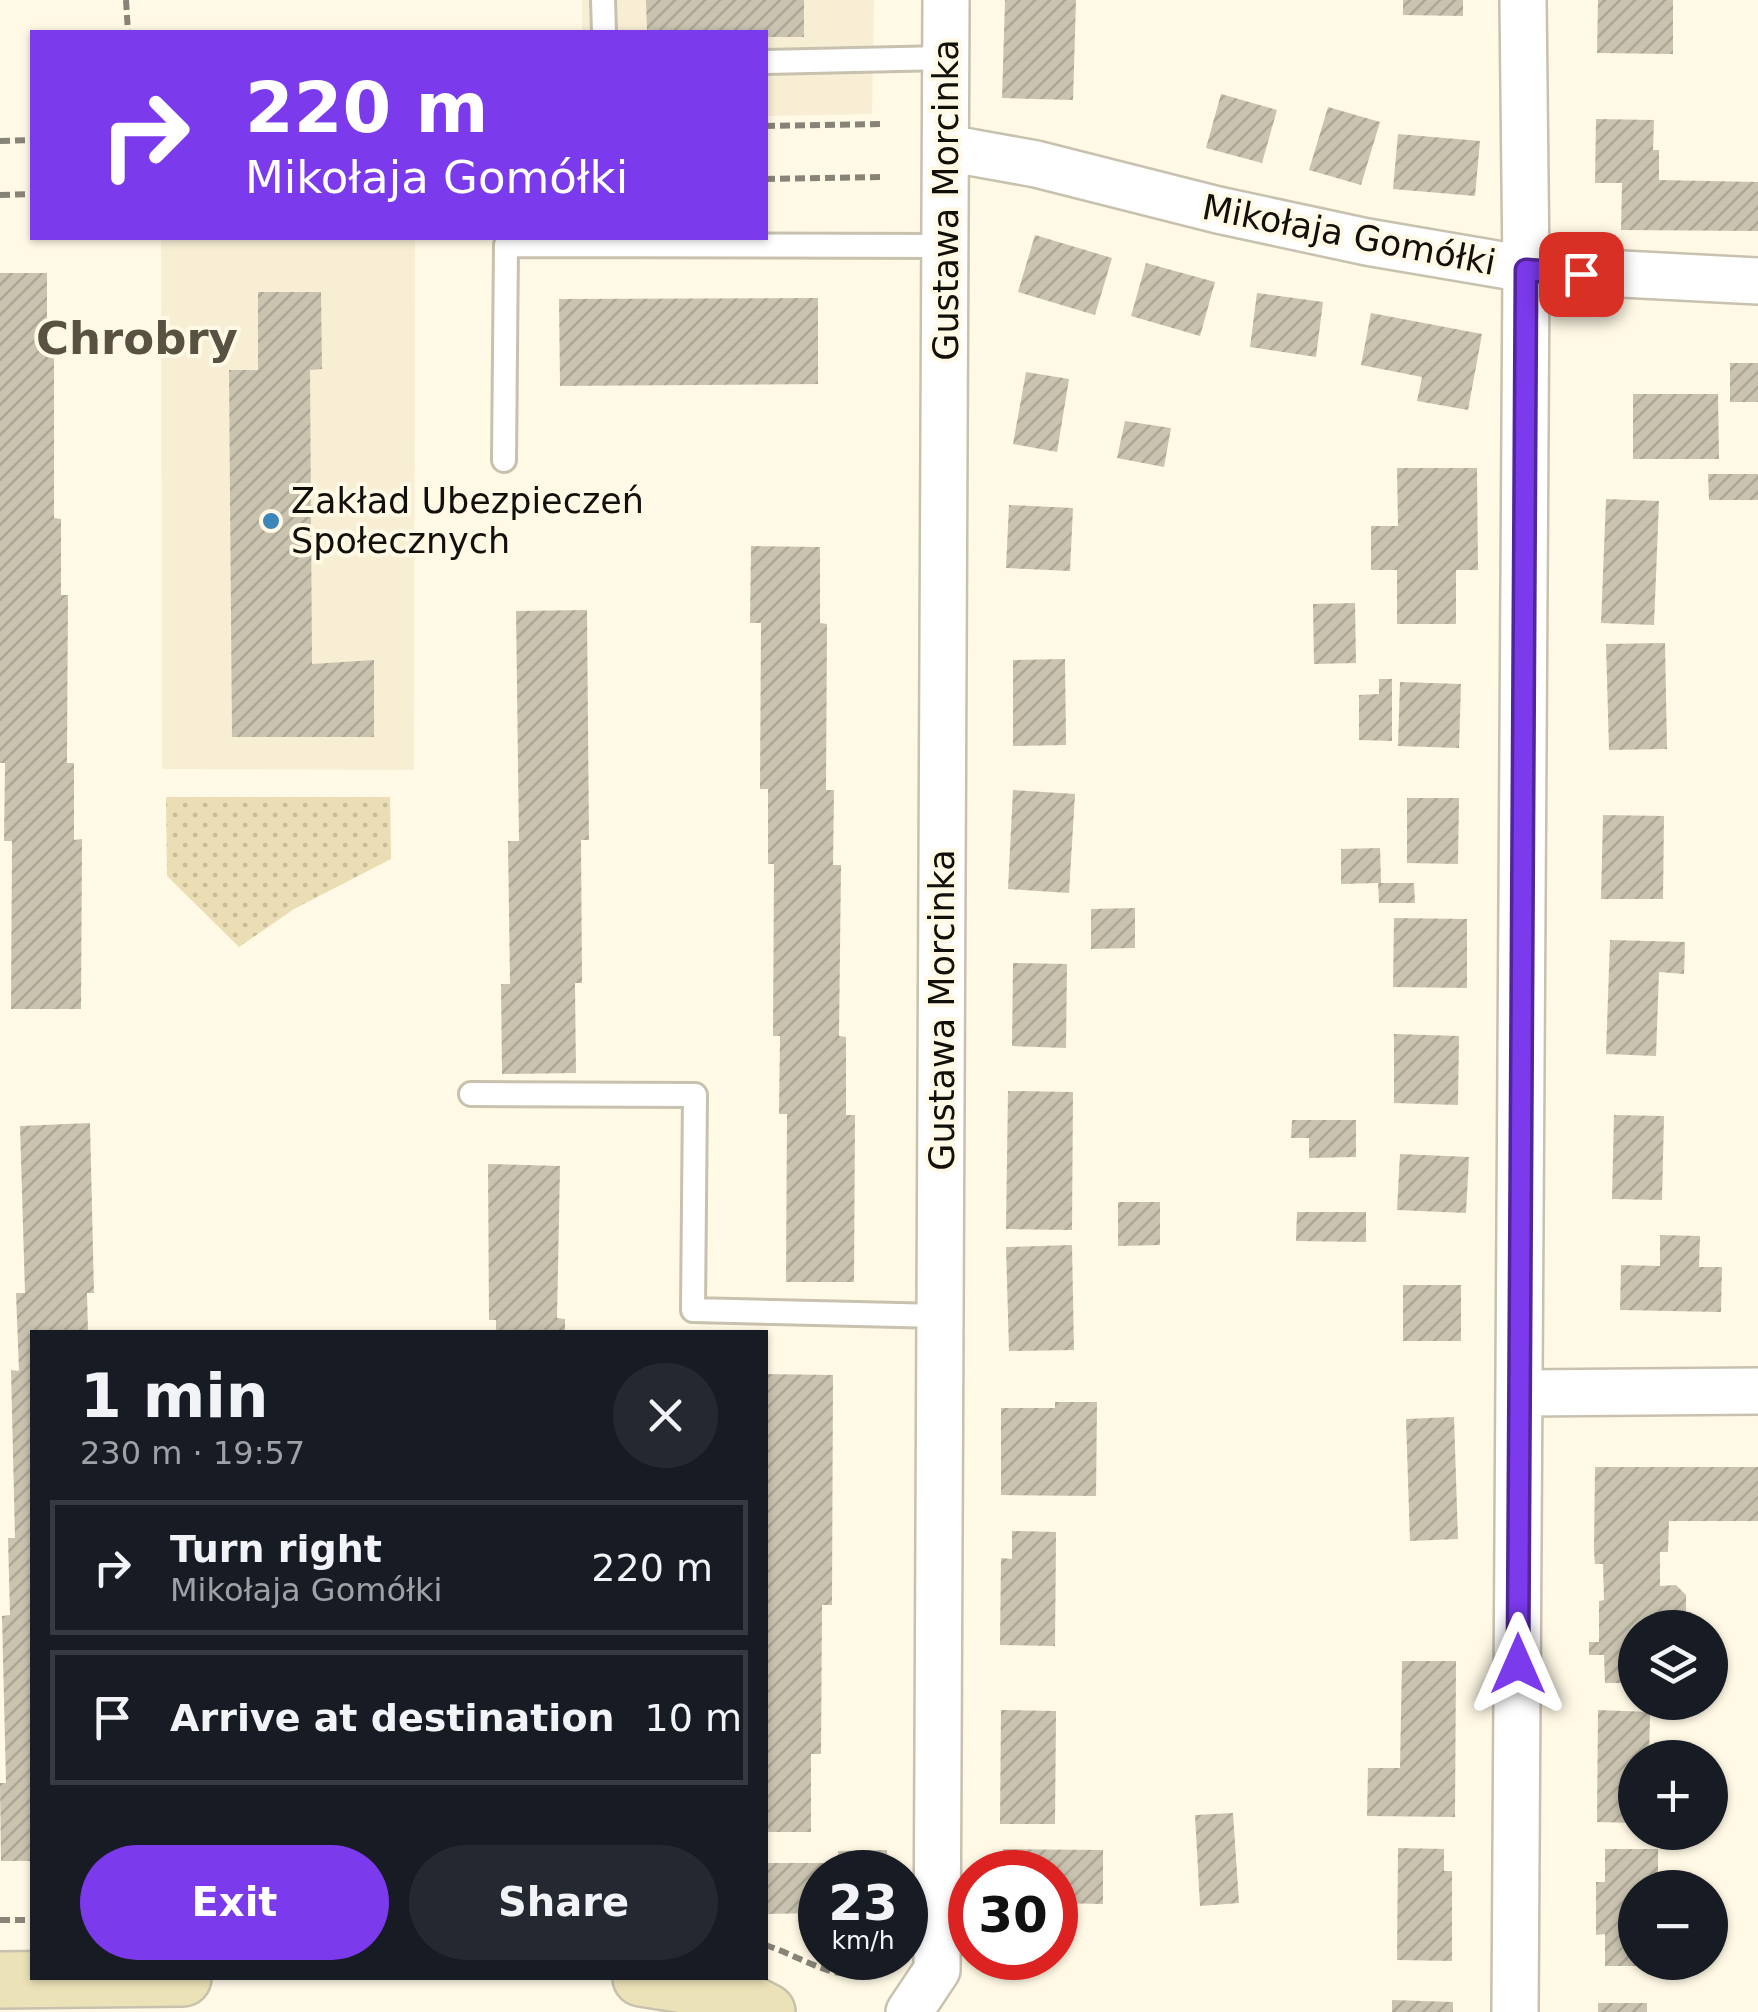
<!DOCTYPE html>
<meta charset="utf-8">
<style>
body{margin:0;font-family:"DejaVu Sans",sans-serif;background:#242831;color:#f1f3f6;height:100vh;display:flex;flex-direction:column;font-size:38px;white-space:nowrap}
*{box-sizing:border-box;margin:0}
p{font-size:32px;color:#9ea1a6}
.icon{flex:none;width:55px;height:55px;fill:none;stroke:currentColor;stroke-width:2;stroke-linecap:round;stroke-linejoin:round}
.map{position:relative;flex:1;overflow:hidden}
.details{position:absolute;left:30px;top:1330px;width:738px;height:650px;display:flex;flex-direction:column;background:#171b24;border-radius:0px;box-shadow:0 2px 8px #0004}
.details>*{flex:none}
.guide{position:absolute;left:30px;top:30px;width:738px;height:210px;border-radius:0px;box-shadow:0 2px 8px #0004;background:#7c3aed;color:#fff;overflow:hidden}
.controls{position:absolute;left:1618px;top:1610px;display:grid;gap:20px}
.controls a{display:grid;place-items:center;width:110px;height:110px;border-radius:50%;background:#171b24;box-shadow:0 2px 8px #0004;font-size:50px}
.speed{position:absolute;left:798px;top:1850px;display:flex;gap:20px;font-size:50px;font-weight:700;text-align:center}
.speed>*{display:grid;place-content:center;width:130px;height:130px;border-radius:50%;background:#171b24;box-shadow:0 2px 8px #0004;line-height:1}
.speed small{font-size:25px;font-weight:400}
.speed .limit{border:15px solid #d22;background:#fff;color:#111}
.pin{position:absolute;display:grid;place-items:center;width:85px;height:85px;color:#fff;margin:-42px;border-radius:20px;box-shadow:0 5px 15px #0006}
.me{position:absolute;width:110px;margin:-55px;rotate:0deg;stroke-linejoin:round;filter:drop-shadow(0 0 8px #0008)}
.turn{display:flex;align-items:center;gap:35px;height:210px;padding:0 50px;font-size:45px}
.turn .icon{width:130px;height:130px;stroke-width:2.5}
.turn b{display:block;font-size:70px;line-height:85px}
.round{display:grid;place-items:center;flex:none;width:105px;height:105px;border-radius:52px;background:#242831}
.head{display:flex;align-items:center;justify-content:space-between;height:170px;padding:0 50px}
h1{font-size:60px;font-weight:700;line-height:75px}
.action{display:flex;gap:20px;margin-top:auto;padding:20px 50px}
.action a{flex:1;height:115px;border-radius:60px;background:#7c3aed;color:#fff;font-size:40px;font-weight:700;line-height:115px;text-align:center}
.action a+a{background:#242831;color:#f1f3f6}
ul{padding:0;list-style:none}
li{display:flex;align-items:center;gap:30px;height:135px;margin:0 20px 15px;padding:0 30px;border:5px solid #363941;border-radius:0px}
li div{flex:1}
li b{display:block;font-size:38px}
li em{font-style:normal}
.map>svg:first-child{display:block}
.built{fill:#f7eed4}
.park{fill:url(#park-dots)}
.building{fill:url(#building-hatch)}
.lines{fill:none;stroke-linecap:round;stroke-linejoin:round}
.lane-casing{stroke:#c7c1ae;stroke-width:28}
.street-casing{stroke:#c7c1ae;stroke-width:50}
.secondary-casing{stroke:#c7c1ae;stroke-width:60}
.path{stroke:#878376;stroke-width:6;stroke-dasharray:10 5;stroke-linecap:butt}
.lane{stroke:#fff;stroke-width:22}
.street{stroke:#fff;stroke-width:45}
.secondary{stroke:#ece2b8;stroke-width:55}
.route-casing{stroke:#51269a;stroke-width:25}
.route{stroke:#7c3aed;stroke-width:18}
.poi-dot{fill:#3d86ba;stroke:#fff9e5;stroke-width:4}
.labels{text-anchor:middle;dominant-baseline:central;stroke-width:8;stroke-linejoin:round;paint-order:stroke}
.street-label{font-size:35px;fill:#12100a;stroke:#fff9e5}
.poi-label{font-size:35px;fill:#12100a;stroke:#fff9e5;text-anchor:start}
.district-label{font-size:45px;font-weight:bold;fill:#575241;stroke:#fff9e5}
</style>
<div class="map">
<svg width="1758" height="2012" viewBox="0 0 1758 2012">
<defs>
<pattern id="park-dots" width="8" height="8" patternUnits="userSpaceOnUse" patternTransform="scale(2.5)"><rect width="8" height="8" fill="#ebddb4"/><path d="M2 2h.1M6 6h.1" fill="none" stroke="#c8bd99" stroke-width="1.8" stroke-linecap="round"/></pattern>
<pattern id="building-hatch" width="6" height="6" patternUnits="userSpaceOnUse" patternTransform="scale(2.5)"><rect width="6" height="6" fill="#c9c3b0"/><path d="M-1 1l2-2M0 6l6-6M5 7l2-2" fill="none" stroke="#aca696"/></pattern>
</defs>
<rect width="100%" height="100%" fill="#fff9e5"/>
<path class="built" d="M582,0H874L872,114L765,116V32H582Z
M161,238H415L414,770L162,769Z"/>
<path class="park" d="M166,797H390L391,859L294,909L239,947L167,876Z"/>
<path class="building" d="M646,0H804V37H765V32H647Z
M1005,0H1076L1073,100L1002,98Z
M1403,0H1463V16L1403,15Z
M1598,0H1673V54L1597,53Z
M1221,94L1277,110L1262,163L1206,148Z
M1328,107L1380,122L1361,185L1309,170Z
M1596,119L1654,120L1653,150H1659V180L1758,182V231L1621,230L1622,183H1595Z
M1398,134L1480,141L1475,196L1393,189Z
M1035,235L1112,258L1095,315L1018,292Z
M1146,263L1215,282L1200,336L1131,316Z
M0,273H47V350H54V518L61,519V595H68L67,763H74V840L82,839L81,1009H11L12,841H4L5,763H0Z
M258,292H321L322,369L310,370L312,664L374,660V737H232L229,370H258Z
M1257,293L1323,302L1316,357L1250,347Z
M818,298V384L560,386L559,299Z
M1371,313L1482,334L1468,410L1417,401L1422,377L1361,365Z
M1730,363H1758V402H1730Z
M1026,372L1069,379L1057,452L1013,444Z
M1633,394H1718L1719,459H1633Z
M1125,421L1171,428L1164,467L1117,458Z
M1397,468H1477L1478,570H1456V624H1397V570H1371V526H1398Z
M1708,474H1758V500H1709Z
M1606,499L1659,501L1654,625L1601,623Z
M1009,505L1073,508L1070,571L1006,568Z
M751,546L820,547V623L827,624L826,790H834L833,865H841L839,1036L846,1037V1115H855L854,1282H786L787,1114H779L780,1036H773L774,864H768V789H760L761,623H750Z
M1355,603L1356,663L1314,664L1313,604Z
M587,610L589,840H581L582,983H575L576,1073L502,1074L501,984H510L508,841H519L516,611Z
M1665,643L1667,749L1609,750L1606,644Z
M1065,659L1066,745L1013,746V660Z
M1379,679H1392V741L1359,740V695L1379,694Z
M1400,682L1461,684L1459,748L1398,746Z
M1013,790L1075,794L1069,893L1008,889Z
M1407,798H1459L1458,864L1407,863Z
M1603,815L1664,816L1663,899H1601Z
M1380,848L1381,883H1414L1415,903H1379L1378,883L1341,884V849Z
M1135,908V948L1091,949V909Z
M1394,918L1467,919V988L1393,987Z
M1610,940L1685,942L1684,974L1659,972L1656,1056L1606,1054Z
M1013,963L1067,964L1066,1048L1012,1046Z
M1394,1034L1459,1036L1458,1105L1394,1103Z
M1008,1091L1073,1092L1072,1230L1006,1229Z
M1614,1115L1664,1116L1662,1200L1612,1199Z
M1292,1120H1356V1157L1309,1158V1138H1291Z
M90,1123L94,1293H87L88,1332H32V1861H1L0,1783H6L2,1616L10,1615L8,1538H15L11,1370L19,1371L16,1293H25L20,1126Z
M1400,1154L1469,1157L1466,1213L1397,1210Z
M488,1164L560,1166L557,1318L565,1319V1332H496V1320H489Z
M1118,1202H1160V1245L1118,1246Z
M1297,1212H1366V1242L1296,1241Z
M1660,1235L1700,1236L1699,1267H1722L1721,1312L1620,1310L1621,1265L1660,1266Z
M1072,1245L1074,1350L1009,1351L1006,1247Z
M1403,1285H1461V1341H1403Z
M765,1374L833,1375L832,1605H822L821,1754H811V1832H765Z
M1055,1402H1097L1096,1496L1001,1495V1408H1055Z
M1454,1417L1458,1539L1410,1541L1406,1419Z
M1595,1467H1758V1521H1669L1668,1552H1660V1586L1676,1585L1686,1595V1616L1677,1622L1683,1628H1635V1683H1605L1604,1655H1589V1642H1599V1601L1604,1600L1603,1564H1595L1594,1551Z
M1012,1531L1056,1532L1055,1646L1000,1645L1001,1558L1012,1559Z
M1402,1661H1456L1455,1817L1367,1816L1368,1768H1400Z
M1001,1710L1056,1711L1055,1824H1000Z
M1598,1710L1650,1712L1649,1758H1635V1823L1597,1822Z
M1233,1813L1239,1903L1200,1906L1195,1815Z
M1398,1848L1444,1849V1871H1452V1961L1397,1960Z
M1003,1849L1103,1850V1904L1055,1903V1872H1002Z
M1605,1849H1658V1882H1652V1888H1635V1962H1658V1966H1605V1934L1596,1935V1882H1605Z
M887,1850L888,1872H838V1851Z
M765,1863H826V1872H820V1913L765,1914Z
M1392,2000L1453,2002V2012H1392Z
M1598,2003H1647V2012H1598Z"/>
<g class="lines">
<defs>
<path id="lane" d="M603,0L604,32
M765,62L945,58
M504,460L506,245L946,246
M471,1094L695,1095L693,1310L941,1316"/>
<path id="street" d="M947,148L1036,164L1218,210L1367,242L1526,269L1758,281
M1520,1393L1758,1391
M909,2012L937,1970L946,0
M1515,2012L1526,269L1523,0"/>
<path id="secondary" d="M641,1978L728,1992L767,2012
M0,1980L183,1978"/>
</defs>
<use href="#lane" class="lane-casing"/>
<use href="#street" class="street-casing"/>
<use href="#secondary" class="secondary-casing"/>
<path class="path" d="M126,0L128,32
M765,126L883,124
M0,141L32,140
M765,179L883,177
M0,195L32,194
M0,1920H32
M765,1945C807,1958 846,1992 887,1962"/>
<use href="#lane" class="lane"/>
<use href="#street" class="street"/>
<use href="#secondary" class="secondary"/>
</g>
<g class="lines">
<defs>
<path id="route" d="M1518,1664L1526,270L1581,274"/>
</defs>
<use href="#route" class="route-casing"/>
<use href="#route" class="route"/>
</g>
<circle class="poi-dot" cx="271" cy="521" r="10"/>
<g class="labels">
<g class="street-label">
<text transform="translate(946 200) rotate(-90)">Gustawa Morcinka</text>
<text transform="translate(1349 235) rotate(11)">Mikołaja Gomółki</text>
<text transform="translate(942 1010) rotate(-90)">Gustawa Morcinka</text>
</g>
<g class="poi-label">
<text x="291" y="501">Zakład Ubezpieczeń<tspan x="291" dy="40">Społecznych</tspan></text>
</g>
<g class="district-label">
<text x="137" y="338">Chrobry</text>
</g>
</g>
</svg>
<div class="controls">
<a><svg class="icon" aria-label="layers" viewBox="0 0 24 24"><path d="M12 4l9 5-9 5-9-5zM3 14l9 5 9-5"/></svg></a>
<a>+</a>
<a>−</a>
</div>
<div class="speed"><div>23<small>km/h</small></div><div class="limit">30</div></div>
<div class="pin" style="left:1581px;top:274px;background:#d93025"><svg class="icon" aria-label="arrive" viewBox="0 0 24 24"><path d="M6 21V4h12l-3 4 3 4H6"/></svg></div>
<svg class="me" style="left:1518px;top:1664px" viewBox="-20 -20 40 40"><path d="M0-17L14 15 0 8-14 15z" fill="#7c3aed" stroke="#fff" stroke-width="4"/></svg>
<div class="guide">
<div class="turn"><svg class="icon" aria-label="right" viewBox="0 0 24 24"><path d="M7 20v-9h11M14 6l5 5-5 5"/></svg><div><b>220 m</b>Mikołaja Gomółki</div></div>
</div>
<section class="details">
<div class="head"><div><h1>1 min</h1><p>230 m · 19:57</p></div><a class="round"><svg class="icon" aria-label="close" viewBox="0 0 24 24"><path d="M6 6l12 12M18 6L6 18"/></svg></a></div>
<ul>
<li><svg class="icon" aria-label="right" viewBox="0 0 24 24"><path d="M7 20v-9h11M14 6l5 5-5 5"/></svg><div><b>Turn right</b><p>Mikołaja Gomółki</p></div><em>220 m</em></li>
<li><svg class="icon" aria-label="arrive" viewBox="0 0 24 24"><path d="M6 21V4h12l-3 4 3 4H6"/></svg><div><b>Arrive at destination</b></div><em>10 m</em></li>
</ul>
<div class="action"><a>Exit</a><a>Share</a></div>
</section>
</div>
